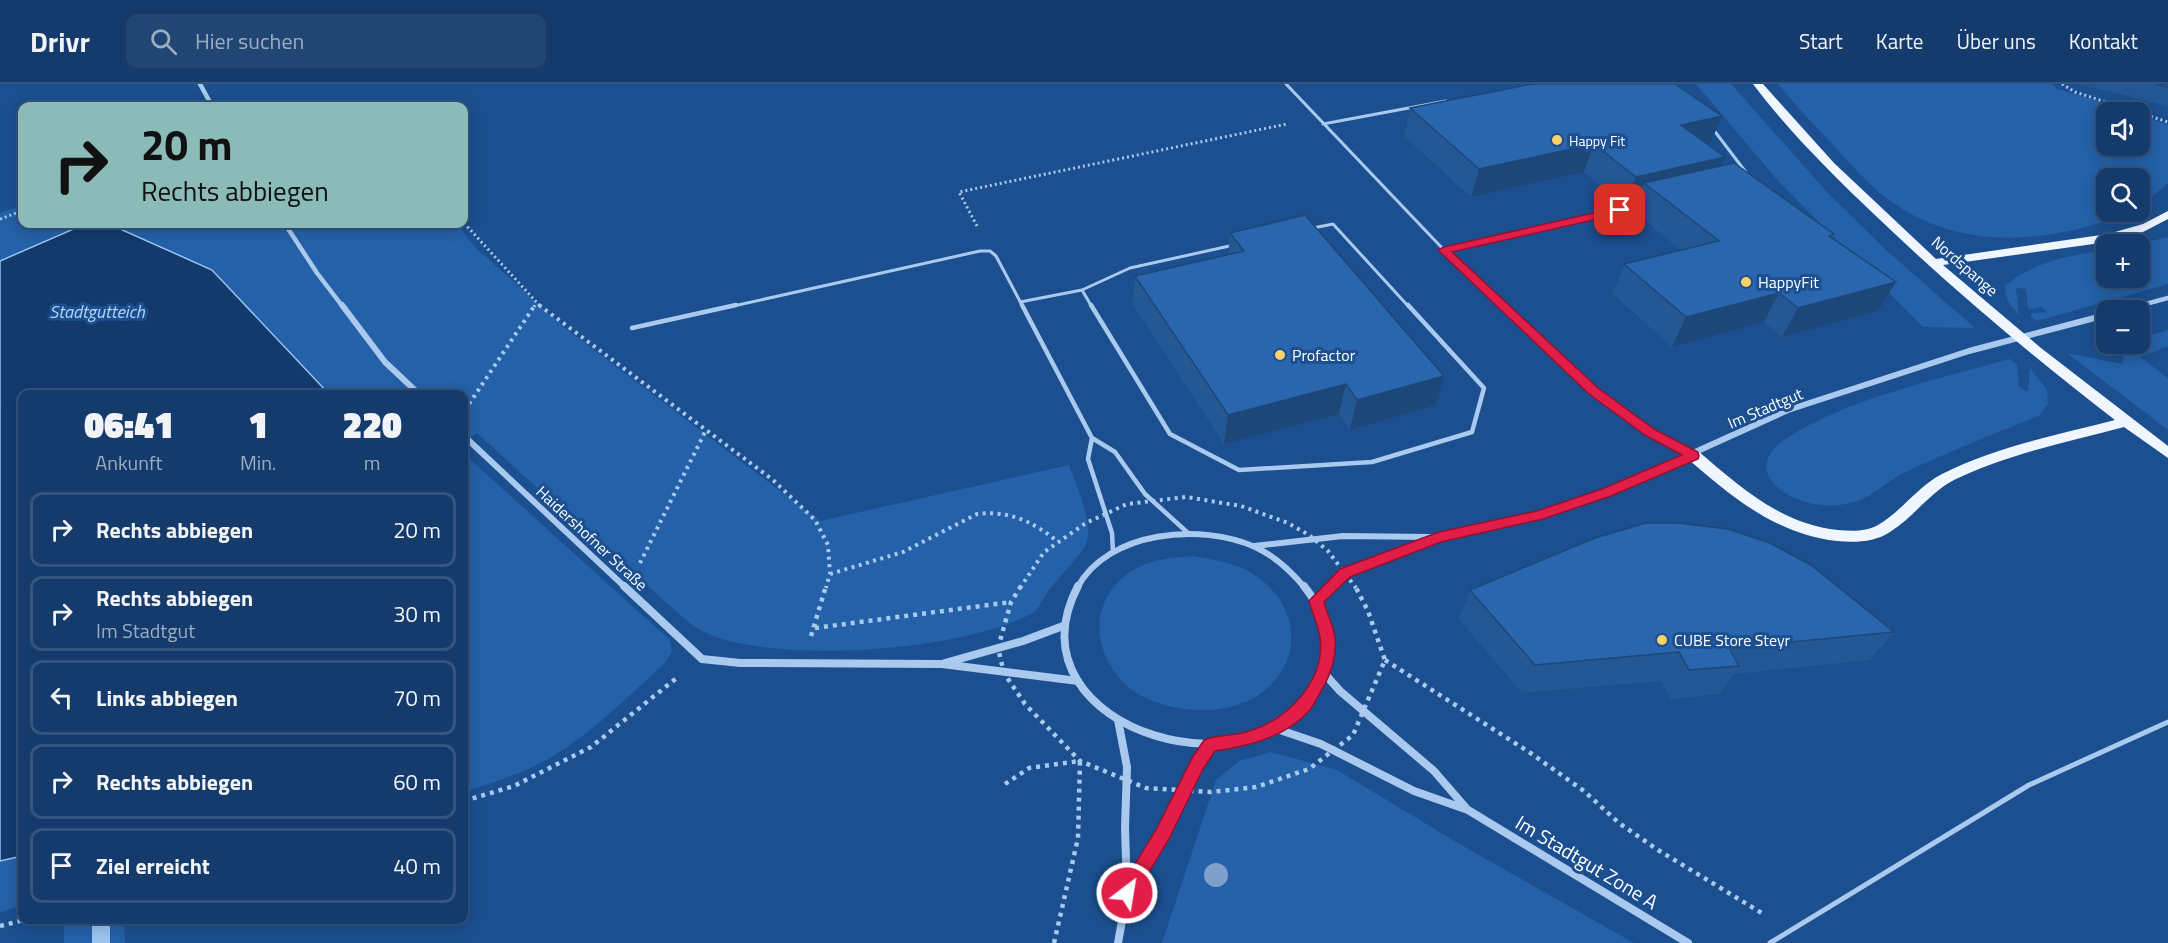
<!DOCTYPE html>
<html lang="de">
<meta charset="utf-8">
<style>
body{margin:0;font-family:"Titillium Web",sans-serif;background:#214673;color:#f1f3f6;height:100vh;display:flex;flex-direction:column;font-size:22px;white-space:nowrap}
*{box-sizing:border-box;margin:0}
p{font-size:20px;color:#9dadc1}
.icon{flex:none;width:33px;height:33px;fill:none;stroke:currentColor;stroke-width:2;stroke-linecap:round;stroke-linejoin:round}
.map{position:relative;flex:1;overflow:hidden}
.panel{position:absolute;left:18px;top:306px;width:450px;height:534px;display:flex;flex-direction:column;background:#143b6b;border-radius:12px;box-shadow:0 3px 15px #0003,0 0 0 2px #33557e}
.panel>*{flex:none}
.hud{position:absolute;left:18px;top:18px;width:450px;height:126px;border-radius:12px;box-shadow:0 3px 15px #0003,0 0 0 2px #33557e;background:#8bbbb9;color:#111;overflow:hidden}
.tools{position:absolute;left:2096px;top:18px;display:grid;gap:12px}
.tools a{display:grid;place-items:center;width:54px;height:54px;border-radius:12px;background:#143b6b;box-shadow:0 3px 15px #0003,0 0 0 2px #33557e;font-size:30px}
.pin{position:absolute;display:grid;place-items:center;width:51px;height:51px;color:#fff;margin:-26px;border-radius:12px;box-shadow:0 3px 9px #0006}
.me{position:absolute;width:66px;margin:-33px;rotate:31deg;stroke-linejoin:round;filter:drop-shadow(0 0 4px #0008)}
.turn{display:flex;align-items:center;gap:21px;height:126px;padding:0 24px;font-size:27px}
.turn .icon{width:78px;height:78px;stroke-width:2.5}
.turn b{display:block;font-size:42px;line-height:51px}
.eta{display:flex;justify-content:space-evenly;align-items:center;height:102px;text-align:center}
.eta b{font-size:36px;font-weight:800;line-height:42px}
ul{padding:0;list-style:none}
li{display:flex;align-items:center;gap:18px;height:75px;margin:0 12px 9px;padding:0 12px;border:3px solid #33557e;border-radius:12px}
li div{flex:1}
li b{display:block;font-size:22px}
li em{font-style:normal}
header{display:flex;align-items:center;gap:36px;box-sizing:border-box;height:84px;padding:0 30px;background:#143b6b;border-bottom:2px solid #33557e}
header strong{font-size:28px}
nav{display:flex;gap:33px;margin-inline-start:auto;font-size:21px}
.search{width:420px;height:54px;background:#214673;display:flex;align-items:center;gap:15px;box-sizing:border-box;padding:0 21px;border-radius:12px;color:#9dadc1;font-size:22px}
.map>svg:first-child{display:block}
.green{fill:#2461a8}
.water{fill:#123a6d;stroke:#9cc4f0;stroke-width:1.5}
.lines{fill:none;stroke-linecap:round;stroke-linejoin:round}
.stream{fill:#9cc4f0;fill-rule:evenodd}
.path-far2{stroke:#a9c9ee;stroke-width:3;stroke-dasharray:2 3;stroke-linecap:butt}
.path-far1{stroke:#a9c9ee;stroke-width:4;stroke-dasharray:3 4.5;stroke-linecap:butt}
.path{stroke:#a9c9ee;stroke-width:4.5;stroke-dasharray:4 5;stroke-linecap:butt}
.service-far2{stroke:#a9c9ee;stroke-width:3}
.service-far1{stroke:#a9c9ee;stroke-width:4.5}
.service{stroke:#a9c9ee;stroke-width:5}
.minor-far2{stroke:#a9c9ee;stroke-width:4.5}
.minor-far1{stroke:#a9c9ee;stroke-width:6}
.minor{stroke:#a9c9ee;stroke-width:8}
.primary{fill:#f0f6ff;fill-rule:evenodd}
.tree{fill:#7ea0ca}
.wall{fill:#245895}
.shaded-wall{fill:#1d4779}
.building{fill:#2a66ad;stroke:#1d4779;stroke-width:1.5}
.route{fill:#e11d48;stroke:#92132f;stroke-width:1.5}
.poi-dot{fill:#ffd166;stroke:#1b4f8f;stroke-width:2}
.labels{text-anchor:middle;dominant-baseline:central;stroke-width:6;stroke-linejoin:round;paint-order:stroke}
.far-poi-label{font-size:14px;fill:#fff;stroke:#1b4f8f;text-anchor:start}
.street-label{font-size:16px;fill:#fff;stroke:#1b4f8f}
.poi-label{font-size:16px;fill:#fff;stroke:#1b4f8f;text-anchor:start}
.water-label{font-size:18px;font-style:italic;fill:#b5d3f5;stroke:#1b4f8f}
.near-street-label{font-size:20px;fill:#fff;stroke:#1b4f8f}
</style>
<header>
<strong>Drivr</strong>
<div class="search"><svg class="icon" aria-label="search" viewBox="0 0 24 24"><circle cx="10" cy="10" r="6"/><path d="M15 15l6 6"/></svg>Hier suchen</div>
<nav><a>Start</a><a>Karte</a><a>Über uns</a><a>Kontakt</a></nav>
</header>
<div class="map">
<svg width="2168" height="859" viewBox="0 0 2168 859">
<rect width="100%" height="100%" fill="#1b4f8f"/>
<path class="green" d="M1696,0H1731L1827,108L1886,166L1975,244L1923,243L1779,98Z
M1778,0H2051L2058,5L2134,28H2106V62H2139V30L2168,41V99L2139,124V94H2106V128H2130C2057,158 1969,168 1899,123C1875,108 1855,85 1836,64C1816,43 1796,22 1778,0Z
M22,121V140H85L0,177V129Z
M109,140H457L475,163L565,244L820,437L1069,381C1076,401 1094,439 1086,460C1082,470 1055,497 1047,509C1042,516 1038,527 1031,530C962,567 771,582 702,547C684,537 663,514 646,501C589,452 533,400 477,349L464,358V310H329L212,186Z
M2168,153V200L2037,237L2031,233V229L2047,228L2042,223L2028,225L2026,205L2016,204L2019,231C2010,221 2005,216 2005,202C2034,177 2069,172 2106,166V194H2139V160Z
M2168,246V262L2140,273L2168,294V346L2067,269L2122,280L2127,260H2139V255Z
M2010,275L2017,280L2019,303L2028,308L2030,284L2047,306L2048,320L2040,331C1995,350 1950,367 1906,388C1888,396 1874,412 1855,418C1840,422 1821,423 1806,418C1773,409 1748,381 1784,356C1842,316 1942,294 2010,275Z
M464,370L670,556L672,567L665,579C627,613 591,651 546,676C521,690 491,700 464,707Z
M1192,472C1211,475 1230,478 1248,487C1300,516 1308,578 1257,612C1239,623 1218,627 1196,626C1171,625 1140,616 1122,597C1089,561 1091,511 1135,485C1152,475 1172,474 1192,472Z
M1271,668L1337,686L1458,759L1634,859H1162L1216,696L1239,677Z
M22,772V822L0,828V777Z
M87,836H124L125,859H64V842Z"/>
<path class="water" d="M85,140H109L212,186L329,310H22V772L0,777V177Z"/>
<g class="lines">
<path class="stream" d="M92,836H110V859H92Z"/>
<path class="path-far2" d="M2062,0L2075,8L2168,38
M0,135L22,127
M464,139L541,223
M977,142L959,108L1287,40
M534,223L536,219"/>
<path class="path-far1" d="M539,221L773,396L815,436L828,461L830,490L826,504
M465,326L535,221
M640,479L705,348
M830,490L903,468L977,430C1009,426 1033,438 1057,457
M1020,504L1044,468L1086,439L1127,420L1186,413L1241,422L1288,439L1309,451L1328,467L1356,504"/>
<path class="path" d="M1021,502L1011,518L998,564L1004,589L1025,620L1080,677L1146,704L1211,708L1256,703L1309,685L1353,651L1385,576L1368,527L1355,502
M815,544L1011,518
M811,552L826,502
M1385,576L1529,668L1584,707L1619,739L1658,766L1765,831
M1005,700L1029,684L1080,677L1078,754L1054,859
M464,717L514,702L591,663L679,592
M0,842L24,836"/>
<path class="service-far2" d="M1286,0L1464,187L1503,223
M1323,40L1446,17
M1713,45L1748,91
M1313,144L1333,140L1409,223
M1444,166L1640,122
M1082,206L1092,223
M1020,218L1082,206L1130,184L1234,161
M729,223L980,167H990L996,172L1023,223"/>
<path class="service-far1" d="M1022,221L1092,354L1115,368L1145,410L1188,449
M1091,221L1170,350L1239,386L1372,378L1472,348L1484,304L1408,221
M1501,221L1594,307L1650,348L1690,370
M632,244L736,221
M1092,354L1088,375L1112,449L1113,468"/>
<path class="service" d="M1770,859L2029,701L2168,638"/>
<path class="minor-far2" d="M200,0L212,22
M285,140L317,189L343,223
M2135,223L2168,214"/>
<path class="minor-far1" d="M342,221L385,278L419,310
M2122,226L2141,221
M464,352L626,504
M1254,462L1343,452L1432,453
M1077,504C1108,446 1202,439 1255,463C1275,472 1291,487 1305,504
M1330,504L1345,489L1439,453L1538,431L1607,408L1788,326L1969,267L2106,231"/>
<path class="minor" d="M624,502L702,575L740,579L942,580L1078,597
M1078,502C1001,648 1277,726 1323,587C1333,558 1323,525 1304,502
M1316,517L1331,502
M945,579L1023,557L1063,542
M1323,588L1340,607L1434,687L1467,725
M1118,636L1127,683L1125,743L1127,809L1118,859
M1274,644L1321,660L1414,707L1468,726L1688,859
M1127,809L1163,749L1197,679L1210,661"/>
<path class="primary" d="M1753,0H1763L1834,79L1936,175L2108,150L2143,140L2168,127V135L2143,148L2108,158L1943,181L2041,264L2168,362V374L2124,343C2067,358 2008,370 1954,396C1929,409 1914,433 1890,448C1875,458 1855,459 1837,457C1776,450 1733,414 1688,375L1686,371L1688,367H1698C1740,403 1781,440 1838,446C1851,447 1866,448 1878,441C1902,427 1917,403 1942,390C1996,363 2057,351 2115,336C2032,272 1952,205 1877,133C1833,91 1789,48 1753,0Z"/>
</g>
<circle class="tree" cx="1216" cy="791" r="12"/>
<path class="wall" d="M2078,0H2168V22Z
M1410,24L1722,32L1710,60H1707L1722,82L1833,154L1896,198L1878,227L1782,253L1764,238L1672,263L1613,210L1624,180L1681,166L1633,127L1636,119L1625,121L1584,88L1471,113L1404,52Z
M1230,149L1444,292L1436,321L1350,346L1339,330L1224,360L1133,221L1135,192L1228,171Z
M1470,506L1894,548L1870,576L1734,590L1720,610L1671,615L1661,597L1522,609L1459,535Z"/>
<path class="shaded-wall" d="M1722,32L1710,60L1669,69L1681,41Z
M1594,60L1584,88L1471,113L1479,85Z
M1725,73L1713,101L1644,99L1636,119L1625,121L1636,93Z
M1896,198L1878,227L1782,253L1798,224Z
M1779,209L1764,238L1672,263L1686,233Z
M1444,292L1436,321L1350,346L1357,316Z
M1346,300L1339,330L1224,360L1228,331Z"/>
<path class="building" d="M1532,0H1675L1722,32L1681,41L1725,73L1636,93L1594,60L1479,85L1410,24Z
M2155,0H2168V3Z
M1734,79L1834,150L1829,152L1896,198L1798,224L1779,209L1686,233L1624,180L1719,157L1644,99Z
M1305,131L1444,292L1357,316L1346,300L1228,331L1135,192L1244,167L1230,149Z
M1646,439H1677L1728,445L1770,459L1811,481L1894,548L1729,564L1739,582L1689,586L1679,568L1535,581L1470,506L1595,454Z"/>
<path class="route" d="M1620,123L1624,124V129L1452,168L1598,304L1654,345L1698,368L1699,372L1698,375L1611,412L1543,435L1441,458L1350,493L1324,518C1327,529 1333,542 1335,553C1337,571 1332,587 1324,602C1319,610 1315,619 1310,626C1286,653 1249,662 1215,667L1203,685L1169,755L1133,815L1127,818L1121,815L1118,809L1121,803L1157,744L1192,674L1204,656C1217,651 1232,652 1246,648C1286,637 1326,598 1320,553C1318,541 1312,528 1309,517L1340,485L1439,448L1537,427L1602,405L1682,371L1645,351L1589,310L1438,166L1444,163Z"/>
<g class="poi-dot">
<circle cx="1557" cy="56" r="6"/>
<circle cx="1746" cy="198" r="6"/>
<circle cx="1280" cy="271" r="6"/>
<circle cx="1662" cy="556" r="6"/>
</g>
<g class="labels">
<g class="far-poi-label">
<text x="1569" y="56">Happy Fit</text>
</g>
<g class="street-label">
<text transform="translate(1965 182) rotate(41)">Nordspange</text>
<text transform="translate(1765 324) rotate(-23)">Im Stadtgut</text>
<text transform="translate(592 454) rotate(43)">Haidershofner Straße</text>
</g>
<g class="poi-label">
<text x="1758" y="198">HappyFit</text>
<text x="1292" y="271">Profactor</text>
<text x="1674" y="556">CUBE Store Steyr</text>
</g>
<g class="water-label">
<text x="97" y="227">Stadtgutteich</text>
</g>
<g class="near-street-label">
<text transform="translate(1587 778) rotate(31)">Im Stadtgut Zone A</text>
</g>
</g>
</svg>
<div class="tools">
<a><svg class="icon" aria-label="sound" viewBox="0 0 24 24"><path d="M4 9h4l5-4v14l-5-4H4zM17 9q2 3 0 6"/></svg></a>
<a><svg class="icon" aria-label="search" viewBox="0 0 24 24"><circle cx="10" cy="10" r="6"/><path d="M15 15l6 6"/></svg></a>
<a>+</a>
<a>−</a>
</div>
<div class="pin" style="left:1620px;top:126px;background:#d93025"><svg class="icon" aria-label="arrive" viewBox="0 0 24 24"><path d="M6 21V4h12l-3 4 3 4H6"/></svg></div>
<svg class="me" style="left:1127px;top:809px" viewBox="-20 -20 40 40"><circle r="17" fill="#e11d48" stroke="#fff" stroke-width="3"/><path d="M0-11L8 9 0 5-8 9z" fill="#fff"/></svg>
<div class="hud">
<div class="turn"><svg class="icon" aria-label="right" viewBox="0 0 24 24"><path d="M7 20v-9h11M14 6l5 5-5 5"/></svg><div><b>20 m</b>Rechts abbiegen</div></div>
</div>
<section class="panel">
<div class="eta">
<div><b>06:41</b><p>Ankunft</p></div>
<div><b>1</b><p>Min.</p></div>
<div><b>220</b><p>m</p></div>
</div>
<ul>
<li><svg class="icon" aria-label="right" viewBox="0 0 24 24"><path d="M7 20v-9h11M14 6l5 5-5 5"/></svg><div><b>Rechts abbiegen</b></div><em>20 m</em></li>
<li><svg class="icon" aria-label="right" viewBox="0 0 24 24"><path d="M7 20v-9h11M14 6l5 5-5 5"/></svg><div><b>Rechts abbiegen</b><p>Im Stadtgut</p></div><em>30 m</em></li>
<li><svg class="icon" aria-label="left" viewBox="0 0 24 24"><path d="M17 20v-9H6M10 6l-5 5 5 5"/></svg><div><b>Links abbiegen</b></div><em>70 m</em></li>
<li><svg class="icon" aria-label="right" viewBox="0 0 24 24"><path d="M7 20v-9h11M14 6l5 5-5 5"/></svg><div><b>Rechts abbiegen</b></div><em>60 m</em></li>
<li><svg class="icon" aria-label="arrive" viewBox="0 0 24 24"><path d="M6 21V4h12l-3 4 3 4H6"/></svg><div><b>Ziel erreicht</b></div><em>40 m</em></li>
</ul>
</section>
</div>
